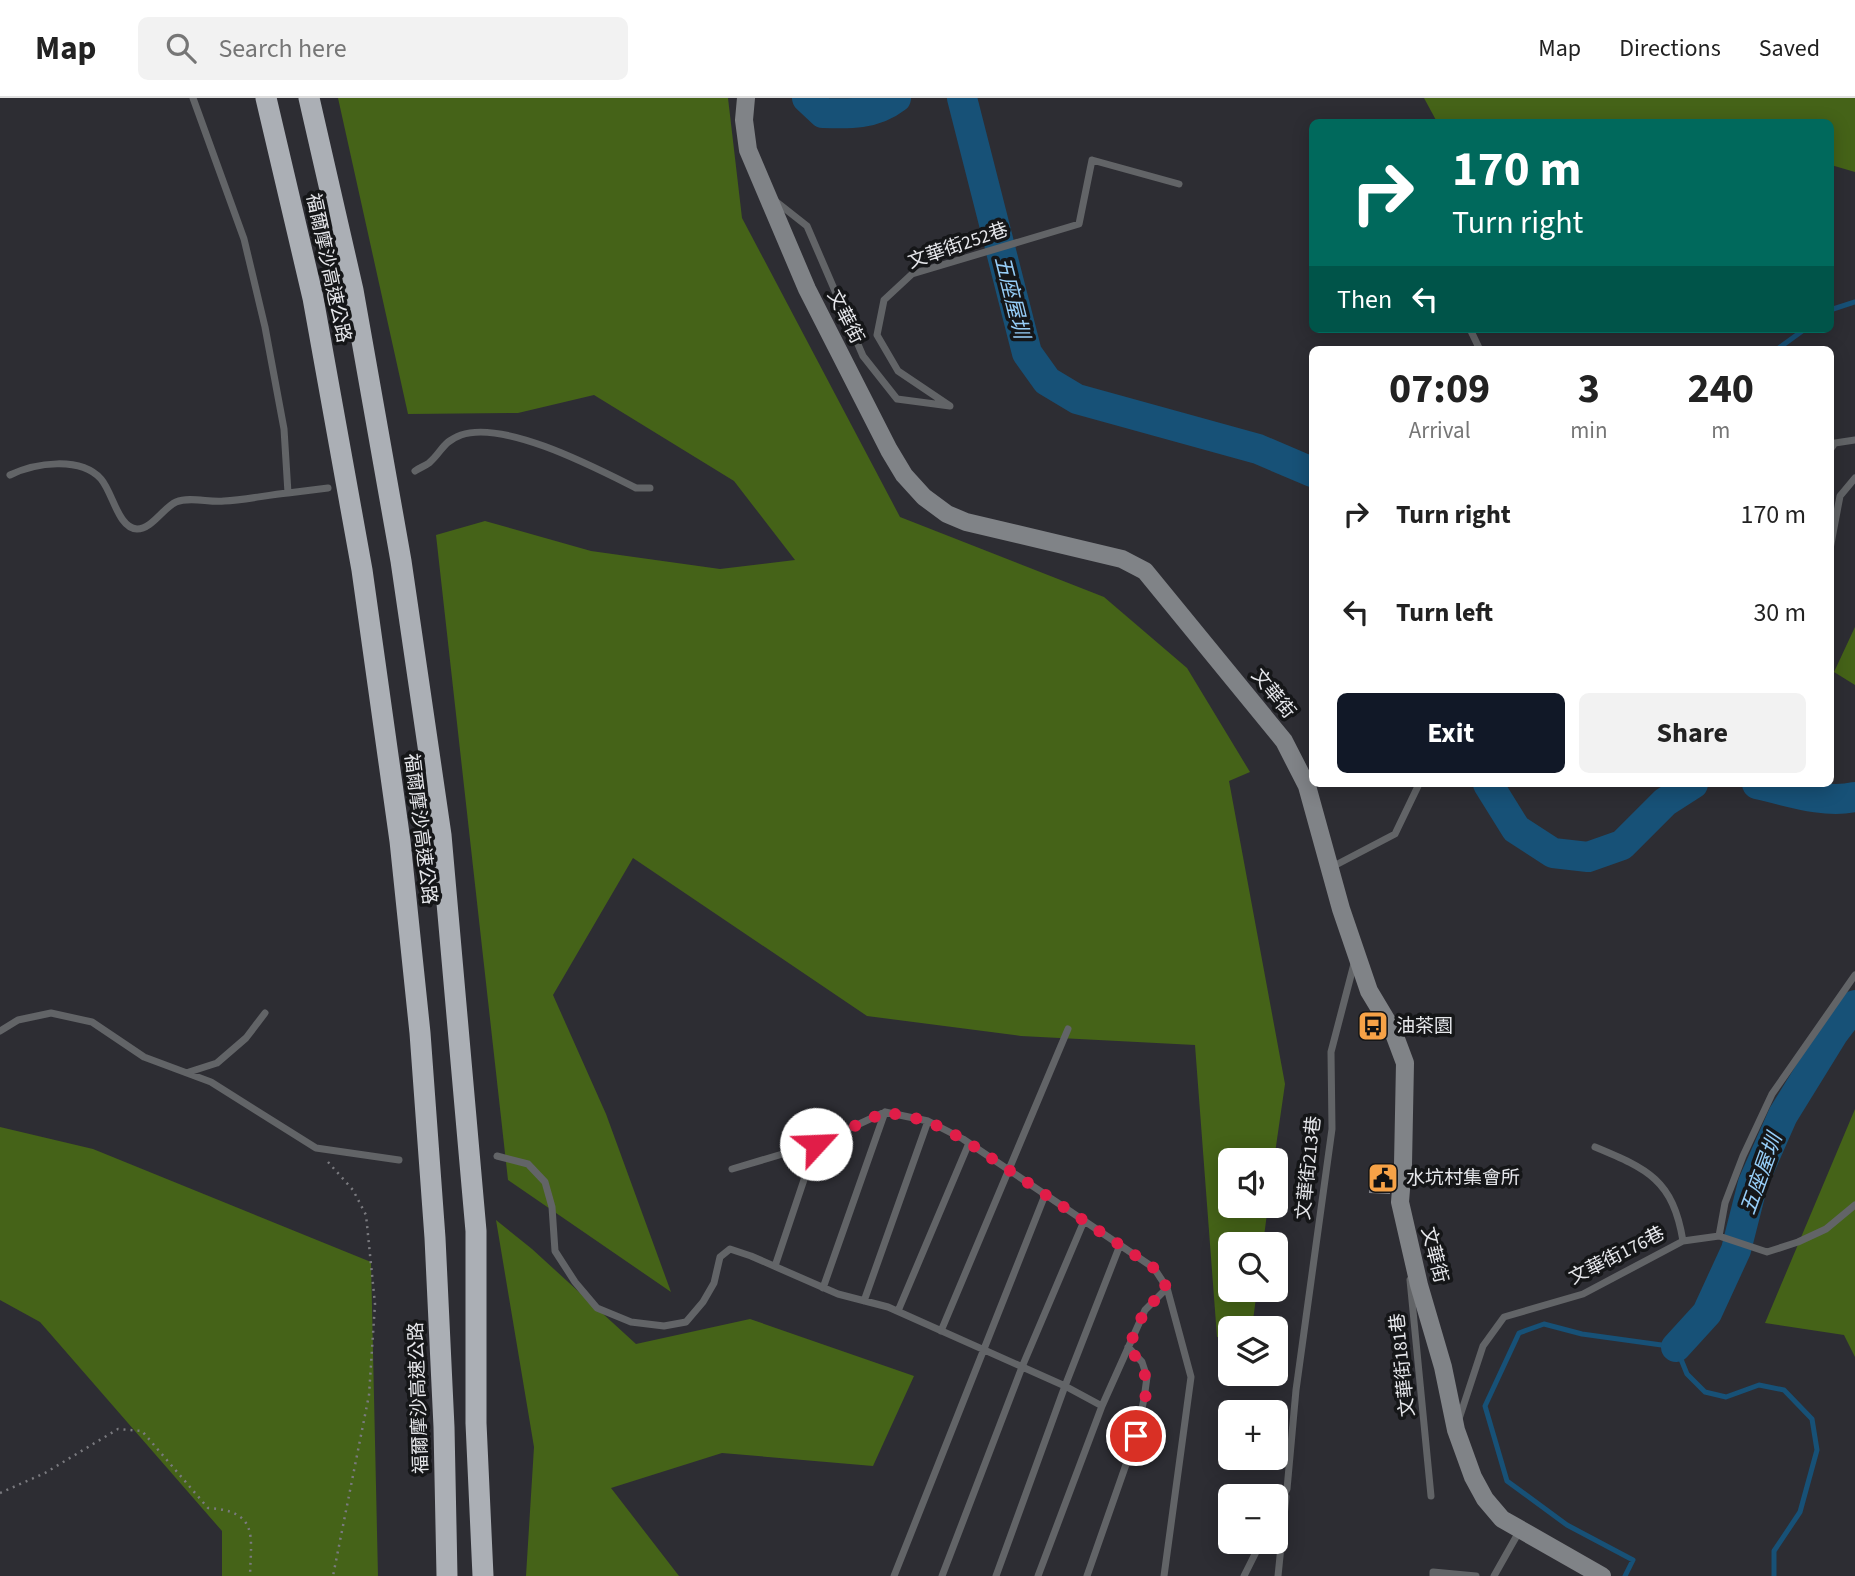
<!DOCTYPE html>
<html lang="en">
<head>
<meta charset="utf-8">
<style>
	:root { --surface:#fff; --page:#f2f2f2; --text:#222; --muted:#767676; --line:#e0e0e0; --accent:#111827 }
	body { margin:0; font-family:"Source Sans 3","Noto Sans TC",sans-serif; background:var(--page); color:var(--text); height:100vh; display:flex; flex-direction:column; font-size:26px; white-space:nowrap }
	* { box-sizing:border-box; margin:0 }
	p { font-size:23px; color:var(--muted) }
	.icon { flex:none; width:38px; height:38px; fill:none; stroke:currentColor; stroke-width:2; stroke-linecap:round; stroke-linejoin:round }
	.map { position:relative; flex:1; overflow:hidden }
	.side { position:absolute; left:1309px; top:248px; width:525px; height:441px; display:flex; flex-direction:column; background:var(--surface); border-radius:10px; box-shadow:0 4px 18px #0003 }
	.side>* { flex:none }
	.banner { position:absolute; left:1309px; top:21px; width:525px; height:214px; border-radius:10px; box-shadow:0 4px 18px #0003; background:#00695c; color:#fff; overflow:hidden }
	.fabs { position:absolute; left:1218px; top:1050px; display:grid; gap:14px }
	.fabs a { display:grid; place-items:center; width:70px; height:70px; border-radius:10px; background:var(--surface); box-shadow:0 4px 18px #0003; font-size:35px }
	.pin { position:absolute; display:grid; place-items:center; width:60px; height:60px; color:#fff; margin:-30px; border:4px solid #fff; border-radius:50%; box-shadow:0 2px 7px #0007 }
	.me { position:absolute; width:77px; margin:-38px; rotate:65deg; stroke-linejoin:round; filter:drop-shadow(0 0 5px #0008) }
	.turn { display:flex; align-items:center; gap:24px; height:147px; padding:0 28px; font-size:32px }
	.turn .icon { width:91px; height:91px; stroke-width:2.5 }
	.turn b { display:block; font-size:49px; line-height:60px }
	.then { display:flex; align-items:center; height:66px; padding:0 28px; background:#0003; gap:14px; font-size:26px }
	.eta { display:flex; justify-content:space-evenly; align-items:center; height:119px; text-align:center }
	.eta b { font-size:42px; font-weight:700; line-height:49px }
	.button { display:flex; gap:14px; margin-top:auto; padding:14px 28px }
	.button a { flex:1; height:80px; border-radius:10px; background:var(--accent); color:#fff; font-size:28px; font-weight:700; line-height:80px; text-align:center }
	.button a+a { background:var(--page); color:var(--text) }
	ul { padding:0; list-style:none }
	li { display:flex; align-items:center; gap:21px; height:98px; padding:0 28px }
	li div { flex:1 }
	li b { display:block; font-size:26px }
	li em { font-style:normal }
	header { display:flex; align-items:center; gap:42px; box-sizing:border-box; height:98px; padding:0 35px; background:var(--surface); border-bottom:2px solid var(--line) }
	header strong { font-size:33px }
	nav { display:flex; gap:38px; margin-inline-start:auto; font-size:24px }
	.search { width:490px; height:63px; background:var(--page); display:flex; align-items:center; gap:18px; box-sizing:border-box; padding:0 24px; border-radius:10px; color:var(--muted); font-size:26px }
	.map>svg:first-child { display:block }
	.forest { fill:#456318 }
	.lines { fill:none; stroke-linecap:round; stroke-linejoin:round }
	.stream { stroke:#175177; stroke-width:5 }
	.river { stroke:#175177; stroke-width:30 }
	.building { fill:#484687; stroke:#818289; stroke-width:2 }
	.path { stroke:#7a7a7f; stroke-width:2.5; stroke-dasharray:2 5; stroke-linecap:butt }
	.lane { stroke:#626467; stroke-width:7 }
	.secondary { stroke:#808387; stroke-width:18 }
	.highway { stroke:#abafb5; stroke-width:21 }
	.route { stroke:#e11d48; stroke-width:12; stroke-dasharray:0 21.6 }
	.labels { text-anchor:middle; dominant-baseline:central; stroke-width:7; stroke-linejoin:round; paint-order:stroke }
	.street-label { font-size:19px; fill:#e6e7eb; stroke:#151618 }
	.poi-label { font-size:19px; fill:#e6e7eb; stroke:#151618; text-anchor:start }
	.water-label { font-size:21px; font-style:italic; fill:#96cdf7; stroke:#151618 }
</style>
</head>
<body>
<header>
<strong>Map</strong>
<div class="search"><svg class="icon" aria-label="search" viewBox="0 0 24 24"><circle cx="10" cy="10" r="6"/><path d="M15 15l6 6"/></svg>Search here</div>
<nav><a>Map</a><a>Directions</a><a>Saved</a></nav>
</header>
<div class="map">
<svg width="1855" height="1478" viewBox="0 0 1855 1478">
	<rect width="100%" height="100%" fill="#2d2d33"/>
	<!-- forest -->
	<path class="forest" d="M338 0H728L742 120 900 419 1104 499 1187 570 1250 674 1229 683 1285 986 1274 1062H1230V1108H1268L1263 1146H1230V1192H1257L1252 1230H1230V1238L1217 1239 1195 947 1021 938 867 918 633 760 553 897 606 1016 671 1194 508 1082 436 437 485 423 591 453 720 471 795 462 734 383 594 297 518 315 408 316Z
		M1424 0H1855V74L1831 67 1830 24H1437Z
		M1855 529V587L1834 574Z
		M1855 1011V1259L1844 1237 1765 1225Z
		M0 1029 93 1051 371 1164 378 1478H222V1433L40 1224 0 1202Z
		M496 1122 532 1151 636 1246 750 1221 914 1278 873 1368 722 1355 611 1390 679 1478H526L534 1349Z"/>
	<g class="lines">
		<!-- stream -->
		<path class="stream" d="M1830 212 1855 204
			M1776 252 1805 231
			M1625 1478 1633 1462 1567 1427 1507 1383 1485 1308 1519 1235 1544 1226 1582 1236 1676 1249 1687 1276 1705 1294 1726 1299 1759 1287 1784 1292 1812 1321 1817 1352 1800 1414 1774 1453V1478"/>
		<!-- river -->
		<path class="river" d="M807 0 823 15C849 16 874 17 896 0
			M962 0 1027 255 1047 283 1077 301 1258 351 1312 374
			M1488 686 1516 731 1553 755 1588 759 1622 747 1665 704 1693 686
			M1757 686C1788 693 1824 706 1855 699
			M1676 1249 1707 1215 1736 1152 1753 1085 1783 1017 1833 936 1855 907"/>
	</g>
	<!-- building -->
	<path class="building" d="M1371 1074 1391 1075 1389 1095 1370 1094Z"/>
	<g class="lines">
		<!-- path -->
		<path class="path" d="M328 1064 353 1092 366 1117 375 1206 369 1297 333 1478
			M0 1395 45 1375 118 1331 142 1333 208 1410C259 1413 251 1438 250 1478"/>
		<!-- lane -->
		<path class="lane" d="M193 0 244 141 265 229 284 331 288 395 328 390
			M774 102 807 128 863 258 897 301 950 308 898 273 877 237 884 202 912 176 1079 126 1092 62 1179 86
			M1470 231 1480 252
			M1830 352 1835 345 1855 342
			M415 373C419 370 425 368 429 365 442 354 442 344 461 337 505 322 596 370 636 390H650
			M10 377C35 365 80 358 101 381 113 395 118 430 137 431 152 431 163 410 176 404 190 398 210 405 224 403 245 402 267 397 288 395
			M1830 451 1840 398 1855 380
			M1330 770 1395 736 1419 686
			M0 933 18 922 51 915 92 924 144 959 211 984 316 1050 399 1062
			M189 974 217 965 246 940 265 915
			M1595 1049C1648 1071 1673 1082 1683 1143
			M497 1058 528 1066 545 1084 552 1109 555 1153 575 1184 597 1210 631 1224 664 1228 686 1224 703 1204 714 1185 720 1159 730 1151 751 1158 838 1196 888 1209 1065 1288 1102 1308 1145 1212 1167 1190
			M732 1071 816 1046 885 1014 928 1023 963 1041 1154 1170 1167 1190 1191 1279 1164 1478
			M1719 1138 1725 1105 1743 1058 1772 996 1855 877
			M775 1168 816 1046
			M1410 1182 1431 1398
			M823 1190 885 1014
			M864 1203 928 1023
			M898 1213 969 1045
			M941 1233 1068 931
			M1459 1321 1483 1248 1504 1219 1583 1196 1683 1143 1719 1138 1767 1154 1798 1144 1826 1131 1855 1107
			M1276 1413 1287 1391 1296 1292 1332 1031 1331 954 1355 862
			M894 1478 1045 1097
			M942 1478 1022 1269 1084 1123
			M996 1478 1065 1288 1120 1147
			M1038 1478 1102 1308
			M1087 1478 1136 1338 1144 1301 1147 1279 1142 1264 1128 1249
			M1244 1478 1261 1444
			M1278 1478 1286 1399
			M1433 1478V1474L1476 1478
			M1494 1478 1520 1432"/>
		<!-- secondary -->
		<path class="secondary" d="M746 0 744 22 748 52 807 191 889 352 904 377 924 399 947 416 966 424 1122 461 1145 473 1284 643 1307 688 1341 811 1369 893 1393 933 1405 965 1403 1066 1400 1104 1419 1187 1443 1269 1456 1332 1473 1379 1485 1401 1502 1421 1602 1478"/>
		<!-- highway -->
		<path class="highway" d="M266 0 313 200 362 472 400 743 420 935 435 1140 444 1329 447 1478
			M309 0 353 192 401 463 441 737 476 1133V1325L483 1478"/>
	</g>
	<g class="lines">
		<!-- route -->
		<path class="route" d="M816 1046 885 1014 928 1023 963 1041 1154 1170 1167 1190 1145 1212 1128 1250C1158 1281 1144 1300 1136 1338"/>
	</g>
	<!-- icons -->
	<defs>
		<g id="bus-square" transform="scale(1.575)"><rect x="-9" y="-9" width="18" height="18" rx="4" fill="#f6a247" stroke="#151618"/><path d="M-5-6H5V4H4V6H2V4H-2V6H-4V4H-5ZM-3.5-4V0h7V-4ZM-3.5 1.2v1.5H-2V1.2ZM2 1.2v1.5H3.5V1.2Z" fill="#111"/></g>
		<g id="civic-square" transform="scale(1.575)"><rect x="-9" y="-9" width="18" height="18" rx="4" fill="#f6a247" stroke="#151618"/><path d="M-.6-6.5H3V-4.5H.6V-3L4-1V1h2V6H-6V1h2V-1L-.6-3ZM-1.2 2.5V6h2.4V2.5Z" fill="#111"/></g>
	</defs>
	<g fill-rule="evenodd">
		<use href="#bus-square" x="1373" y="928"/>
		<use href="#civic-square" x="1383" y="1080"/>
	</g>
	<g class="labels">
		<!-- street labels -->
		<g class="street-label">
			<text transform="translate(958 148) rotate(-19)">文華街252巷</text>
			<text transform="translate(328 170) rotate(78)">福爾摩沙高速公路</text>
			<text transform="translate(845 219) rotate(63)">文華街</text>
			<text transform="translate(1273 596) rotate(51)">文華街</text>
			<text transform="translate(420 731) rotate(83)">福爾摩沙高速公路</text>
			<text transform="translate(1309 1070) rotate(-84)">文華街213巷</text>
			<text transform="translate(1434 1157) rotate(76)">文華街</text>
			<text transform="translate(1617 1158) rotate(-27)">文華街176巷</text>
			<text transform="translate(1403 1267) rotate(-96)">文華街181巷</text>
			<text transform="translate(419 1300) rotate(-92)">福爾摩沙高速公路</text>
		</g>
		<!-- poi labels -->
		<g class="poi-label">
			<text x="1396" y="928">油茶園</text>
			<text x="1406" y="1080">水坑村集會所</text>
		</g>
		<!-- water labels -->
		<g class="water-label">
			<text transform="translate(1012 199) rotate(76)">五座屋圳</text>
			<text transform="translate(1761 1076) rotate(-70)">五座屋圳</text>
		</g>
	</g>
</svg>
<div class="fabs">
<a><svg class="icon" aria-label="sound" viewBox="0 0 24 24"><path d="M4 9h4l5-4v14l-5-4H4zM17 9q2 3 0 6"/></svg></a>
<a><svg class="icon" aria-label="search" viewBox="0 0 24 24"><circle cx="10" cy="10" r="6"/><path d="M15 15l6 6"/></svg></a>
<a><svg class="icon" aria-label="layers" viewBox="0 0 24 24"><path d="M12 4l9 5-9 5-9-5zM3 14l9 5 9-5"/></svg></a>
<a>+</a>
<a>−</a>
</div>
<div class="pin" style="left:1136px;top:1338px;background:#d93025"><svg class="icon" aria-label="arrive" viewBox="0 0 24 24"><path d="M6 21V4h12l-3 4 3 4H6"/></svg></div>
<svg class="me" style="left:816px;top:1046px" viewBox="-20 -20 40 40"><circle r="19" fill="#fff"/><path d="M0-13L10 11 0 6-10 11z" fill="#e11d48"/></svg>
<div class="banner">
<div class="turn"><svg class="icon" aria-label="right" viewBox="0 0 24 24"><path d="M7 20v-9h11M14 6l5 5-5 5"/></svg><div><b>170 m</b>Turn right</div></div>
<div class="then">Then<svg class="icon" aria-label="left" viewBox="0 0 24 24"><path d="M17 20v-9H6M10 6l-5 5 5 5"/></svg></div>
</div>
<section class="side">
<div class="eta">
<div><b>07:09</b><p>Arrival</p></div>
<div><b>3</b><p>min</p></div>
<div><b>240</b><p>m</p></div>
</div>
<ul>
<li><svg class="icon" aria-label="right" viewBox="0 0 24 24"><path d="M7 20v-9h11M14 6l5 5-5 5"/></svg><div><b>Turn right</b></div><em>170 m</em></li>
<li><svg class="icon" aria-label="left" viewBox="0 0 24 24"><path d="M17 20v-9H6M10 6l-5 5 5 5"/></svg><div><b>Turn left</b></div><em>30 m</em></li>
</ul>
<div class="button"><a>Exit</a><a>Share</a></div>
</section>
</div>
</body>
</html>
